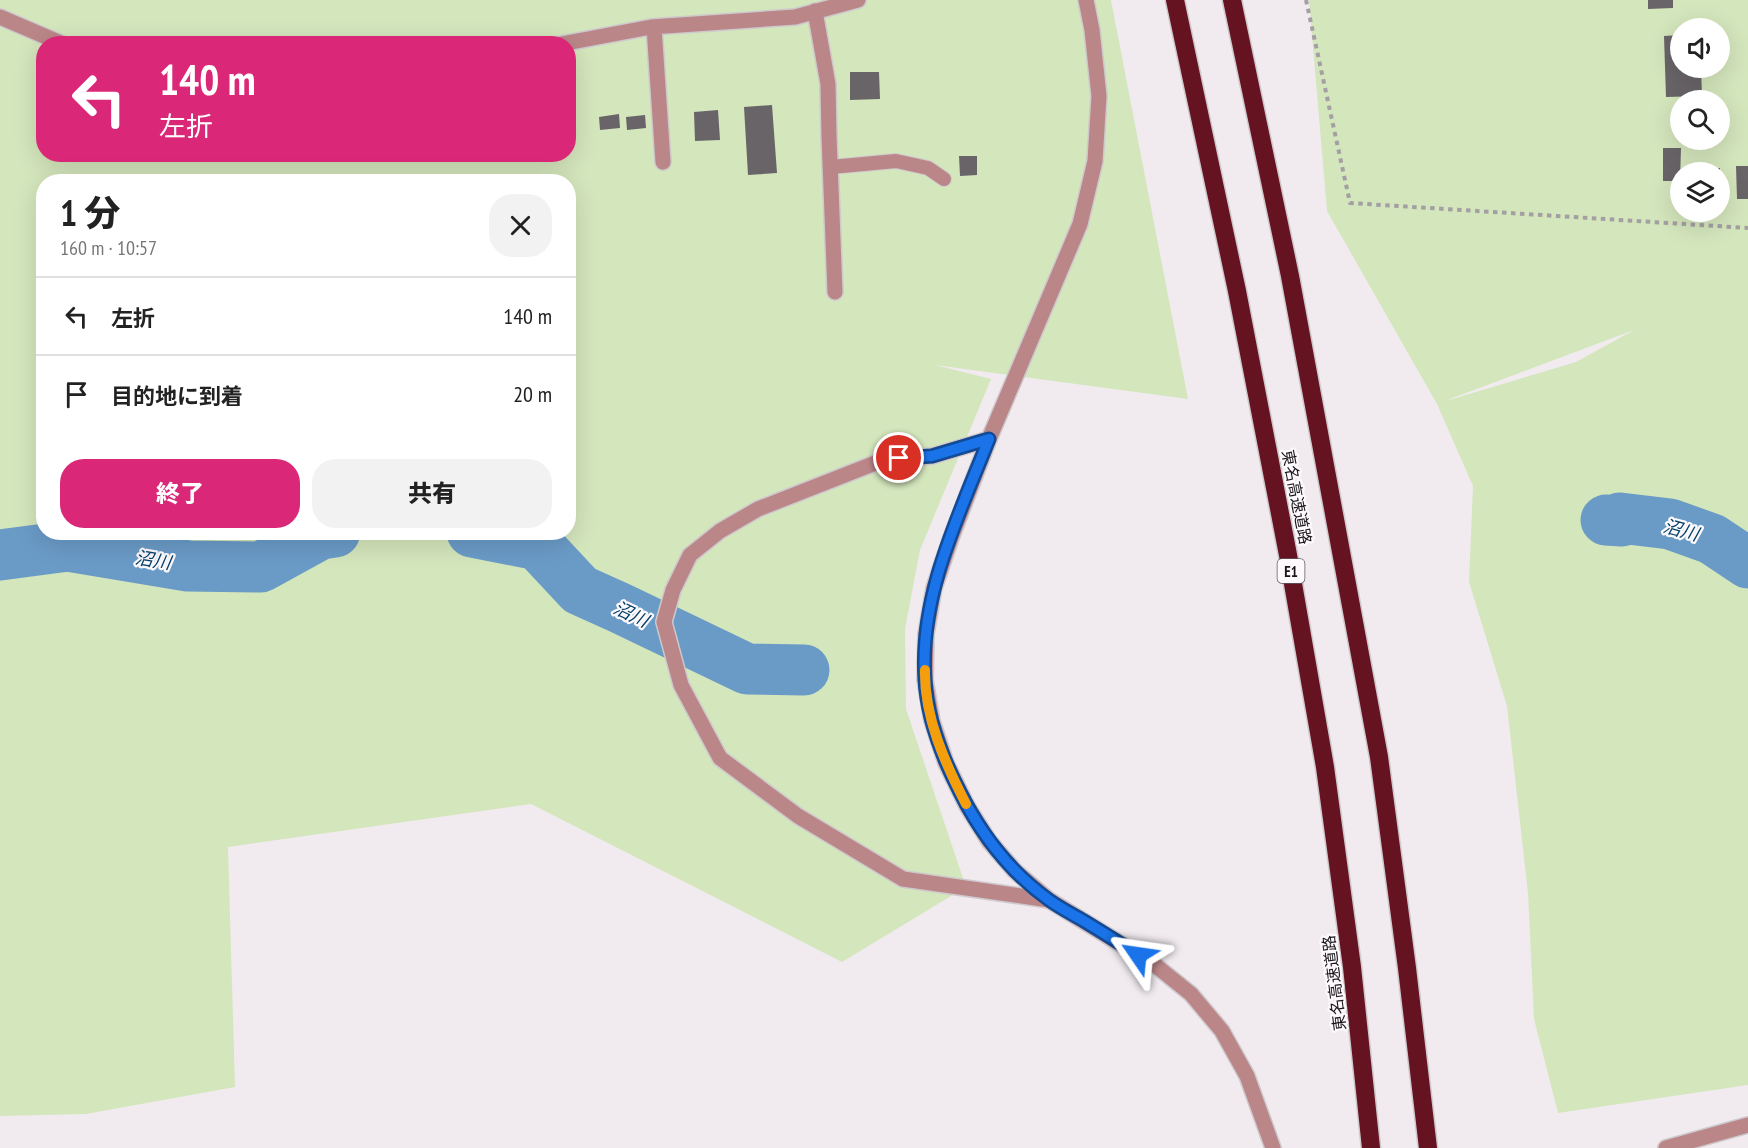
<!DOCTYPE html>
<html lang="ja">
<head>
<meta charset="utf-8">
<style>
	:root { --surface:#fff; --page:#f2f2f2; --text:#222; --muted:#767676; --line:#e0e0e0; --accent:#db2777 }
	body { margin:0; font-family:"PT Sans Narrow","Noto Sans JP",sans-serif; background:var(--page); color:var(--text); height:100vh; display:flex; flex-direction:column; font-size:22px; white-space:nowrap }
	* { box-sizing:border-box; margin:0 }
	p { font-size:20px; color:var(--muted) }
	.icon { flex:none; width:33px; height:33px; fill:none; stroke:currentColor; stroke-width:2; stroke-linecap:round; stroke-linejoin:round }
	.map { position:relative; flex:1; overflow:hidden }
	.details { position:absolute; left:36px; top:174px; width:540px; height:366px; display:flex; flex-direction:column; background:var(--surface); border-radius:24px; box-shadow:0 6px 24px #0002 }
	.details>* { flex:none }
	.top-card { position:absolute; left:36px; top:36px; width:540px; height:126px; border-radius:24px; box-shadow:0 6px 24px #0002; background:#db2777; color:#fff; overflow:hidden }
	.buttons { position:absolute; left:1670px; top:18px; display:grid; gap:12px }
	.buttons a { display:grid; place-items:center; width:60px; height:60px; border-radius:50%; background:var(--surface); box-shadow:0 6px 24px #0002; font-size:30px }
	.pin { position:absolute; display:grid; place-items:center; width:51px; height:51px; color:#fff; margin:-26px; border:3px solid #fff; border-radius:50%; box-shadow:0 2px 6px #0007 }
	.me { position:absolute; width:66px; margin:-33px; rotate:302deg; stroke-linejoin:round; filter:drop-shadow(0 0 4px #0008) }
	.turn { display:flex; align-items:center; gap:21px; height:126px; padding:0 24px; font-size:27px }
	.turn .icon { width:78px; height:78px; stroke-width:2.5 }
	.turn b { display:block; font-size:42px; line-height:51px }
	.round { display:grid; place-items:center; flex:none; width:63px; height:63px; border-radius:24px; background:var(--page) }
	.overview { display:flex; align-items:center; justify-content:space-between; height:102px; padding:0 24px }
	h1 { font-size:36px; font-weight:800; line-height:45px }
	.primary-button { display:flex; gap:12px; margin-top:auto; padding:12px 24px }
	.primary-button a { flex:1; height:69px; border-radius:24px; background:var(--accent); color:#fff; font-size:24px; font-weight:800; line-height:69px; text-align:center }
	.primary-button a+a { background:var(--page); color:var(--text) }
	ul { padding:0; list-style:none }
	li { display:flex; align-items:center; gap:18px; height:78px; padding:0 24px; border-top:2px solid var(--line) }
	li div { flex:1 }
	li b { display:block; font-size:22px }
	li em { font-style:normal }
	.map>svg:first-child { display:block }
	.green { fill:#d4e6bc; fill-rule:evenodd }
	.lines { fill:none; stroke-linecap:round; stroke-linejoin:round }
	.river { stroke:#6a9bc7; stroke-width:51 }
	.building { fill:#696468 }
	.service-casing { stroke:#cec9cd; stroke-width:16 }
	.minor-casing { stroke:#cec9cd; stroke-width:18 }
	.tertiary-casing { stroke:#cec9cd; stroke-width:18 }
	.motorway-casing { stroke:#cec9cd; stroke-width:21 }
	.path { stroke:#a49fa3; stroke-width:4; stroke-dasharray:4.5 4.5; stroke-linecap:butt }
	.service { stroke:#bb8688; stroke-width:14 }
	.minor { stroke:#bb8688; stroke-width:15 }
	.tertiary { stroke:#bb8688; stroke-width:15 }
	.motorway { stroke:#661321; stroke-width:18 }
	.route-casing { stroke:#114b97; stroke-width:15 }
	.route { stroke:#1a73e8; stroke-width:10 }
	.slow { stroke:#f59e0b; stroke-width:10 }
	.labels { text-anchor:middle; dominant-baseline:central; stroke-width:4.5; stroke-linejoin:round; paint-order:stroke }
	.shield { fill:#fef9fd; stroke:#5d5a5d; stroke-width:1.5 }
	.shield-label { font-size:15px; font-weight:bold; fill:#181618 }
	.street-label { font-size:16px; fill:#181618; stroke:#fef9fd }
	.water-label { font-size:18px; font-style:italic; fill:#02406a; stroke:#fef9fd }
</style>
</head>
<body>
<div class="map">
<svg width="1748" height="1148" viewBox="0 0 1748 1148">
	<rect width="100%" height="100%" fill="#f1ebf0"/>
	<!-- green -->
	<path class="green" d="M0 0H1111L1188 399 935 365 991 379 920 550 905 629 906 709 966 887 842 962 531 804 228 847 235 1087 86 1114 0 1116ZM44 44H568V154H44ZM44 182H568V532H44Z
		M1309 0H1748V1085L1558 1113 1534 1019 1528 893 1507 706 1469 582 1473 486 1437 404 1327 211ZM1680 28H1719V68H1680ZM1680 100H1719V140H1680ZM1680 172H1719V212H1680ZM1634 330 1576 362 1449 400 1450 399Z"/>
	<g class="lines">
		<!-- river -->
		<path class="river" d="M1606 520 1622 521 1620 518 1670 524 1712 539 1748 563
			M472 532 538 545 580 590 620 608 747 669 804 670
			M0 555 68 546 188 566 261 567 321 534 335 532"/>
	</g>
	<!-- building -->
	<path class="building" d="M1648 0H1673V8L1648 9Z
		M1680 35V68H1701L1702 96 1666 97 1664 36Z
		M850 72H879L880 99 850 100Z
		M772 105 777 173 748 175 744 107Z
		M718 110 720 140 695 141 694 112Z
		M619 114 620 128 600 130 599 117Z
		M645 115 646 128 627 130 626 117Z
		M1663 148H1681L1680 181H1663Z
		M959 156H977V175L960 176Z
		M1736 166H1748V199H1737Z
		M1720 168V172H1702V169Z"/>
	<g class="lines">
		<!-- service casing -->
		<g class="service-casing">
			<path id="service" d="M831 167 896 161 928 168 944 179"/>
		</g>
		<!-- minor casing -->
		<g class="minor-casing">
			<path id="minor" d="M815 11 828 84 829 136 835 292
				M0 17 63 44
				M654 27 663 162
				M561 44 651 27 795 17 858 0
				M989 439 932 456 883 460 758 509 720 531 690 555 673 590 664 622 681 685 720 758 798 816 903 879 1049 900
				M1666 1148 1748 1125"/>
		</g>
		<!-- tertiary casing -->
		<g class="tertiary-casing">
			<path id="tertiary" d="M1086 0 1092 30 1099 96 1095 161 1080 224 989 439 951 538 934 588 926 634 925 680 932 721 946 763 967 806 989 841 1015 871 1049 900 1155 965 1191 994 1222 1031 1247 1076 1273 1148"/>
		</g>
		<!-- motorway casing -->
		<g class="motorway-casing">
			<path id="motorway" d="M1175 0 1237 291 1288 555 1325 767 1352 967 1371 1148
				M1232 0 1290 276 1379 757 1407 968 1428 1148"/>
		</g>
		<!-- path -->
		<path class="path" d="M1306 0 1350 203 1748 228"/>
		<!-- service -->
		<use href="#service" class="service"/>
		<!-- minor -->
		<use href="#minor" class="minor"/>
		<!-- tertiary -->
		<use href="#tertiary" class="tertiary"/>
		<!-- motorway -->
		<use href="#motorway" class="motorway"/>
	</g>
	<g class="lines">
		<!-- route casing -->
		<g class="route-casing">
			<path id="route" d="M899 458 932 456 989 439C959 515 919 596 925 679 927 719 942 757 960 792 981 834 1010 872 1049 900 1060 908 1072 914 1084 921 1102 932 1120 943 1138 955"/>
		</g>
		<!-- route -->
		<use href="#route" class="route"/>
		<!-- slow -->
		<path class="slow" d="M925 670C924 717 945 763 966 804"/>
	</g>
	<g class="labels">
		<!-- shield labels -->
		<rect class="shield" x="1277.5" y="559" width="27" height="24" rx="4.5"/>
		<g class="shield-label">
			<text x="1291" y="571">E1</text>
		</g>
		<!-- street labels -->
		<g class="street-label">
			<text transform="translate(1297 497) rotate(79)">東名高速道路</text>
			<text transform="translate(1334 983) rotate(-97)">東名高速道路</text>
		</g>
		<!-- water labels -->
		<g class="water-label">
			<text transform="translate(1681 530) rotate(15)">沼川</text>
			<text transform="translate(153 560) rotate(9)">沼川</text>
			<text transform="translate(631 614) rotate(25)">沼川</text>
		</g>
	</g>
</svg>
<div class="buttons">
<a><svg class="icon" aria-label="sound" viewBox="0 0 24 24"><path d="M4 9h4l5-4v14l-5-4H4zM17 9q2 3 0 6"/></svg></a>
<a><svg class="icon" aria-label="search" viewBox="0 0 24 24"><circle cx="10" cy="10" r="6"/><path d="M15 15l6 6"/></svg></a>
<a><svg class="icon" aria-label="layers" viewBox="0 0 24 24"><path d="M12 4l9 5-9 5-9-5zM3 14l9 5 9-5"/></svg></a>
</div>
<div class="pin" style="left:899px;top:458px;background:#d93025"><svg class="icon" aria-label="arrive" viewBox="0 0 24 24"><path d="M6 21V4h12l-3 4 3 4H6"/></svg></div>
<svg class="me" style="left:1138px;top:955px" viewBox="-20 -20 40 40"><path d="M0-17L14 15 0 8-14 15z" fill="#1a73e8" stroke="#fff" stroke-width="4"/></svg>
<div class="top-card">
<div class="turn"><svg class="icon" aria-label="left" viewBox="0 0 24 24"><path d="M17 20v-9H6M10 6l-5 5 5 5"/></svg><div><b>140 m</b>左折</div></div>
</div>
<section class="details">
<div class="overview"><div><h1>1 分</h1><p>160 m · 10:57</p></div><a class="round"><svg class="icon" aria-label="close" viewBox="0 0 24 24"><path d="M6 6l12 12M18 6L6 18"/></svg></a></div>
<ul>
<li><svg class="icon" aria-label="left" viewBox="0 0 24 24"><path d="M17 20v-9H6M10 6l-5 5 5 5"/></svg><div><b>左折</b></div><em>140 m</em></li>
<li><svg class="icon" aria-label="arrive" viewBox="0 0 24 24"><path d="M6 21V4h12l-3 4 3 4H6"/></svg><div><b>目的地に到着</b></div><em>20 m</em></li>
</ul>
<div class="primary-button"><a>終了</a><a>共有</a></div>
</section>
</div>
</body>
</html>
